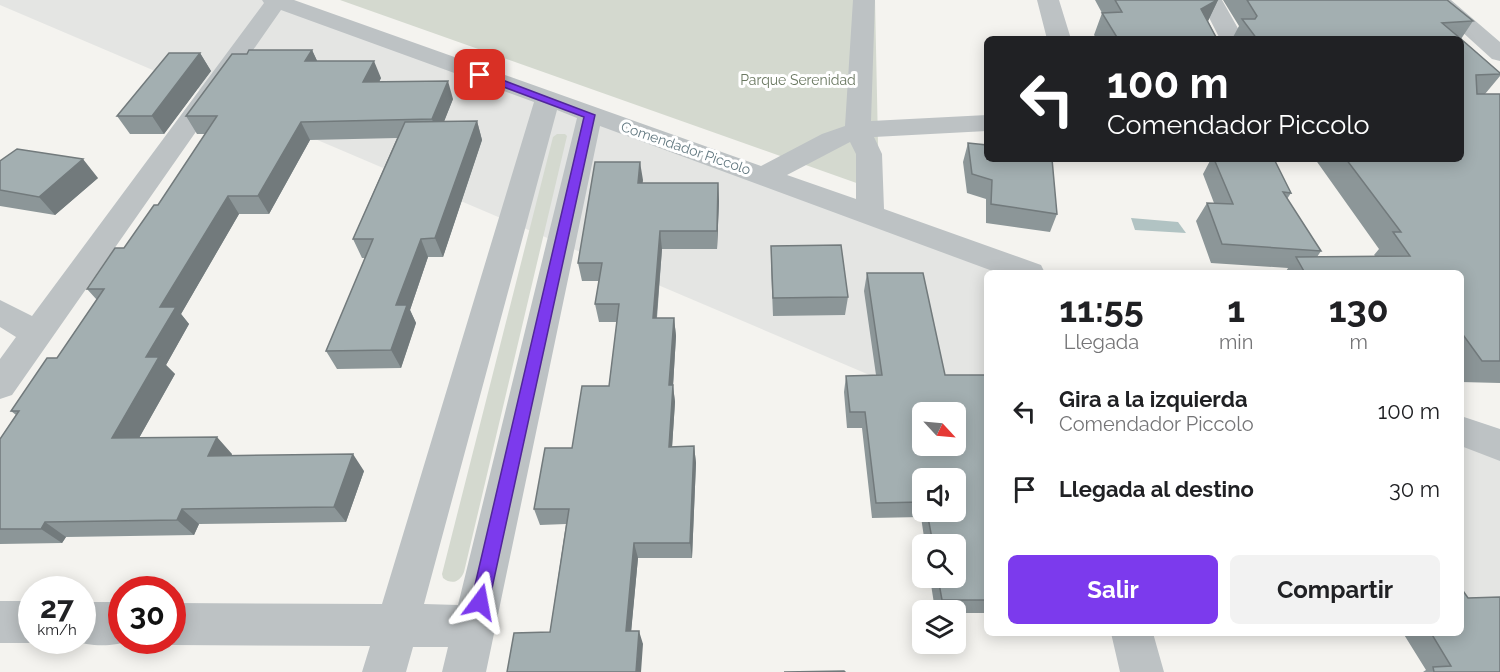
<!DOCTYPE html>
<html lang="es">
<head>
<meta charset="utf-8">
<style>
	:root { --surface:#fff; --page:#f2f2f2; --text:#202124; --muted:#757577; --accent:#7c3aed }
	body { margin:0; font-family:Raleway,sans-serif; background:var(--page); color:var(--text); height:100vh; display:flex; flex-direction:column; font-size:22px; white-space:nowrap }
	* { box-sizing:border-box; margin:0 }
	p { font-size:20px; color:var(--muted) }
	.icon { flex:none; width:33px; height:33px; fill:none; stroke:currentColor; stroke-width:2; stroke-linecap:round; stroke-linejoin:round }
	.map { position:relative; flex:1; overflow:hidden }
	.drawer { position:absolute; left:984px; top:270px; width:480px; height:366px; display:flex; flex-direction:column; background:var(--surface); border-radius:9px; box-shadow:0 3px 15px #0003 }
	.drawer>* { flex:none }
	.guide { position:absolute; left:984px; top:36px; width:480px; height:126px; border-radius:9px; box-shadow:0 3px 15px #0003; background:#202124; color:#fff; overflow:hidden }
	.needle { width:39px; rotate:116deg }
	.fabs { position:absolute; left:912px; top:402px; display:grid; gap:12px }
	.fabs a { display:grid; place-items:center; width:54px; height:54px; border-radius:9px; background:var(--surface); box-shadow:0 3px 15px #0003; font-size:30px }
	.speed { position:absolute; left:18px; top:576px; display:flex; gap:12px; font-size:30px; font-weight:700; text-align:center }
	.speed>* { display:grid; place-content:center; width:78px; height:78px; border-radius:50%; background:var(--surface); box-shadow:0 3px 15px #0003; line-height:1 }
	.speed small { font-size:15px; font-weight:400 }
	.speed .limit { border:9px solid #d22; background:#fff; color:#111 }
	.pin { position:absolute; display:grid; place-items:center; width:51px; height:51px; color:#fff; margin:-26px; border-radius:12px; box-shadow:0 3px 9px #0006 }
	.me { position:absolute; width:66px; margin:-33px; rotate:13deg; stroke-linejoin:round; filter:drop-shadow(0 0 4px #0008) }
	.turn { display:flex; align-items:center; gap:21px; height:126px; padding:0 24px; font-size:27px }
	.turn .icon { width:78px; height:78px; stroke-width:2.5 }
	.turn b { display:block; font-size:42px; line-height:51px }
	.eta { display:flex; justify-content:space-evenly; align-items:center; height:102px; text-align:center }
	.eta b { font-size:36px; font-weight:700; line-height:42px }
	.primary-button { display:flex; gap:12px; margin-top:auto; padding:12px 24px }
	.primary-button a { flex:1; height:69px; border-radius:9px; background:var(--accent); color:#fff; font-size:24px; font-weight:700; line-height:69px; text-align:center }
	.primary-button a+a { background:var(--page); color:var(--text) }
	ul { padding:0; list-style:none }
	li { display:flex; align-items:center; gap:18px; height:78px; padding:0 24px }
	li div { flex:1 }
	li b { display:block; font-size:22px }
	li em { font-style:normal }
	.map>svg:first-child { display:block }
	.built { fill:#e4e5e3 }
	.green { fill:#d4d9cf }
	.water { fill:#b1c3c3 }
	.lines { fill:none; stroke-linecap:round; stroke-linejoin:round }
	.minor { fill:#bdc2c4; fill-rule:evenodd }
	.wall { fill:#8c9698; fill-rule:evenodd }
	.shaded-wall { fill:#727a7c }
	.building { fill:#a3afb1; stroke:#727a7c; stroke-width:1.5; fill-rule:evenodd }
	.route { fill:#7c3aed; stroke:#51269a; stroke-width:1.5 }
	.labels { text-anchor:middle; dominant-baseline:central; stroke-width:6; stroke-linejoin:round; paint-order:stroke }
	.far-park-label { font-size:14px; fill:#6a7861; stroke:#fff }
	.far-street-label { font-size:14px; fill:#637981; stroke:#fff }
</style>
</head>
<body>
<div class="map">
<svg width="1500" height="672" viewBox="0 0 1500 672">
	<rect width="100%" height="100%" fill="#f4f3ef"/>
	<!-- built -->
	<path class="built" d="M0 0H267L1014 273H987V425L0 5Z
		M1461 436 1500 450V643L1461 627Z"/>
	<!-- green -->
	<path class="green" d="M340 0H875L879 191Z
		M557 134H565L567 136 464 572C460 582 452 585 443 578L442 574 553 137Z"/>
	<!-- water -->
	<path class="water" d="M1131 218 1178 222 1186 233 1135 230Z"/>
	<g class="lines">
		<!-- minor -->
		<path class="minor" d="M262 0H294L761 166 822 134 845 126 853 0H875L871 121 987 115V131L874 137 882 154 884 209 1041 265 1045 273H998L600 126 486 672H442L448 647H413L406 672H362L370 646 172 645 161 640H172V603L382 604 534 102 281 10 12 395 0 399V359L16 337 0 327V300L32 316 264 3ZM557 110 577 118 458 605 424 604ZM850 142 856 154V199L787 175Z
			M1037 0H1059L1071 39H1047Z
			M1200 0H1222L1244 39H1220Z
			M1427 0H1451L1500 42V61L1492 59Z
			M1461 416 1500 429V461L1461 446Z
			M0 601H32V640H38L32 643H0Z
			M82 602H122V640H131C115 647 89 647 73 640H82Z
			M1111 633H1153L1164 672H1120Z"/>
	</g>
	<!-- wall -->
	<path class="wall" d="M1095 0H1218L1208 21 1217 39H1097L1094 35 1102 13Z
		M1223 0H1447L1473 21 1461 39H1232L1239 26Z
		M1461 39 1500 73V76L1485 94H1500V383L1461 382V273H1285L1288 268 1211 263 1196 221 1207 203H1214L1203 174 1211 159H1274L1291 193 1287 199 1321 251 1317 257 1375 256 1374 255 1379 249 1315 159H1461Z
		M312 50 317 61 381 78 379 82 453 99 444 121H477L482 140 443 257H428L410 310 416 323 401 368 337 369 326 351 366 258H362L353 239 397 138 310 140 269 214H239L181 314 189 324 166 365 175 374 139 438 232 454 231 456 364 471 346 522 199 524 194 535 66 537 62 543 0 544V439L16 415 11 411 57 358 97 300 87 289 124 248 158 205 205 134H197L186 116Z
		M200 53 211 71 164 134H130L117 116Z
		M968 143 1057 214 1050 232 986 223V199L967 193 963 162Z
		M0 161 98 178 55 215 0 206Z
		M643 180 642 183H718L719 201 717 249H662L657 318H674L676 336 673 386 675 402 672 447 694 446 696 463 692 558H638L631 631 643 644 550 632 566 524 540 525 534 509 572 448 609 386 617 322H599L595 304 599 281H582L578 263Z
		M771 246 848 297 845 315 773 316 771 265Z
		M867 273 945 375H987V613H956V610H935L930 578H956V544H925L921 517 872 518 862 428H847L844 392 846 376 876 375 864 291ZM922 478 956 512H922Z
		M1468 598 1500 672H1423L1426 670 1403 633H1461Z"/>
	<!-- shaded-wall -->
	<path class="shaded-wall" d="M1217 0H1218L1208 21 1192 31 1201 9Z
		M312 50 320 67 305 61Z
		M200 53 211 71 164 134 152 116Z
		M374 61 381 78 370 100 363 82Z
		M448 81 453 99 438 137 432 119Z
		M477 121 482 140 443 257 435 238Z
		M301 122 310 140 269 214 258 196Z
		M83 159 98 178 55 215 39 197Z
		M640 162 643 180 640 202 638 183Z
		M718 183 719 201 717 249V231Z
		M228 196 239 214 181 314 189 324 166 365 175 374 130 454 112 438 146 357 160 307Z
		M660 231 662 249 655 336 653 318Z
		M421 239 428 257 410 310 416 323 401 368 391 350 396 305Z
		M674 318 676 336 673 386 675 402 671 463 669 447V385Z
		M217 437 232 454 223 472 208 456Z
		M694 446 696 463 692 558 690 543Z
		M353 454 364 471 346 522 334 507Z
		M182 509 199 524 194 535 177 520Z
		M45 522 66 537 62 543 41 529Z
		M634 543 638 558 630 644 626 631Z
		M639 631 643 644 641 672H636Z"/>
	<!-- building -->
	<path class="building" d="M1115 0H1217L1201 9 1217 39H1118L1102 13 1122 12Z
		M1247 0H1447L1473 21 1442 23 1461 39H1257L1242 19H1255L1257 16Z
		M1461 39 1500 73V74L1476 75 1477 94H1500V361H1482L1461 332V273H1305L1296 257 1410 256 1393 232H1401L1346 159H1461Z
		M249 50H312L305 61H374L363 82 448 81 432 119 301 122 258 196H228L160 307H176L146 357H159L112 438 217 437 208 456 353 454 334 507 182 509 177 520 45 522 41 529H0V439L19 411H11L47 358H57L104 289H87L115 248H124L154 205H158L217 116H186L232 54H247Z
		M169 53H200L152 116H117Z
		M477 121 435 238 421 239 396 305H407L391 350 326 351 373 239H353L405 122Z
		M968 143 987 145V159H1052L1057 214 991 204 992 180 972 174Z
		M17 149 83 159 39 197 0 190V161Z
		M1214 159H1274L1291 193 1283 192 1321 251 1222 244 1207 203 1233 204Z
		M595 162H640L638 183H718L717 231H660L653 318H674L669 385H673L669 447 694 446 690 543H634L626 631H639L636 672H507L514 633 550 632 569 509H534L545 448H572L582 386H609L619 304H595L602 263H578Z
		M841 245 848 297 773 298 771 246Z
		M867 273H923L945 375H987V600H942L938 578H956V544H933L927 512H956V478H922V502L876 503 865 412H850L846 376 882 375ZM922 412H956V446H922Z
		M1461 588 1468 598 1500 597V672H1434L1433 667 1451 666 1431 633H1461Z
		M844 671 845 672H784Z"/>
	<!-- route -->
	<path class="route" d="M477 73H484L595 115 489 602 486 608 480 611 474 608 471 602 584 117 477 77Z"/>
	<g class="labels">
		<!-- far-park labels -->
		<g class="far-park-label">
			<text x="798" y="80">Parque Serenidad</text>
		</g>
		<!-- far-street labels -->
		<g class="far-street-label">
			<text transform="translate(686 148) rotate(19)">Comendador Piccolo</text>
		</g>
	</g>
</svg>
<div class="fabs">
<a><svg class="needle" viewBox="-14 -14 28 28"><path d="M0-13l5 13h-10z" fill="#e53935"/><path d="M0 13l5-13h-10z" fill="#757577"/></svg></a>
<a><svg class="icon" aria-label="sound" viewBox="0 0 24 24"><path d="M4 9h4l5-4v14l-5-4H4zM17 9q2 3 0 6"/></svg></a>
<a><svg class="icon" aria-label="search" viewBox="0 0 24 24"><circle cx="10" cy="10" r="6"/><path d="M15 15l6 6"/></svg></a>
<a><svg class="icon" aria-label="layers" viewBox="0 0 24 24"><path d="M12 4l9 5-9 5-9-5zM3 14l9 5 9-5"/></svg></a>
</div>
<div class="speed"><div>27<small>km/h</small></div><div class="limit">30</div></div>
<div class="pin" style="left:480px;top:75px;background:#d93025"><svg class="icon" aria-label="arrive" viewBox="0 0 24 24"><path d="M6 21V4h12l-3 4 3 4H6"/></svg></div>
<svg class="me" style="left:480px;top:602px" viewBox="-20 -20 40 40"><path d="M0-17L14 15 0 8-14 15z" fill="#7c3aed" stroke="#fff" stroke-width="4"/></svg>
<div class="guide">
<div class="turn"><svg class="icon" aria-label="left" viewBox="0 0 24 24"><path d="M17 20v-9H6M10 6l-5 5 5 5"/></svg><div><b>100 m</b>Comendador Piccolo</div></div>
</div>
<section class="drawer">
<div class="eta">
<div><b>11:55</b><p>Llegada</p></div>
<div><b>1</b><p>min</p></div>
<div><b>130</b><p>m</p></div>
</div>
<ul>
<li><svg class="icon" aria-label="left" viewBox="0 0 24 24"><path d="M17 20v-9H6M10 6l-5 5 5 5"/></svg><div><b>Gira a la izquierda</b><p>Comendador Piccolo</p></div><em>100 m</em></li>
<li><svg class="icon" aria-label="arrive" viewBox="0 0 24 24"><path d="M6 21V4h12l-3 4 3 4H6"/></svg><div><b>Llegada al destino</b></div><em>30 m</em></li>
</ul>
<div class="primary-button"><a>Salir</a><a>Compartir</a></div>
</section>
</div>
</body>
</html>
